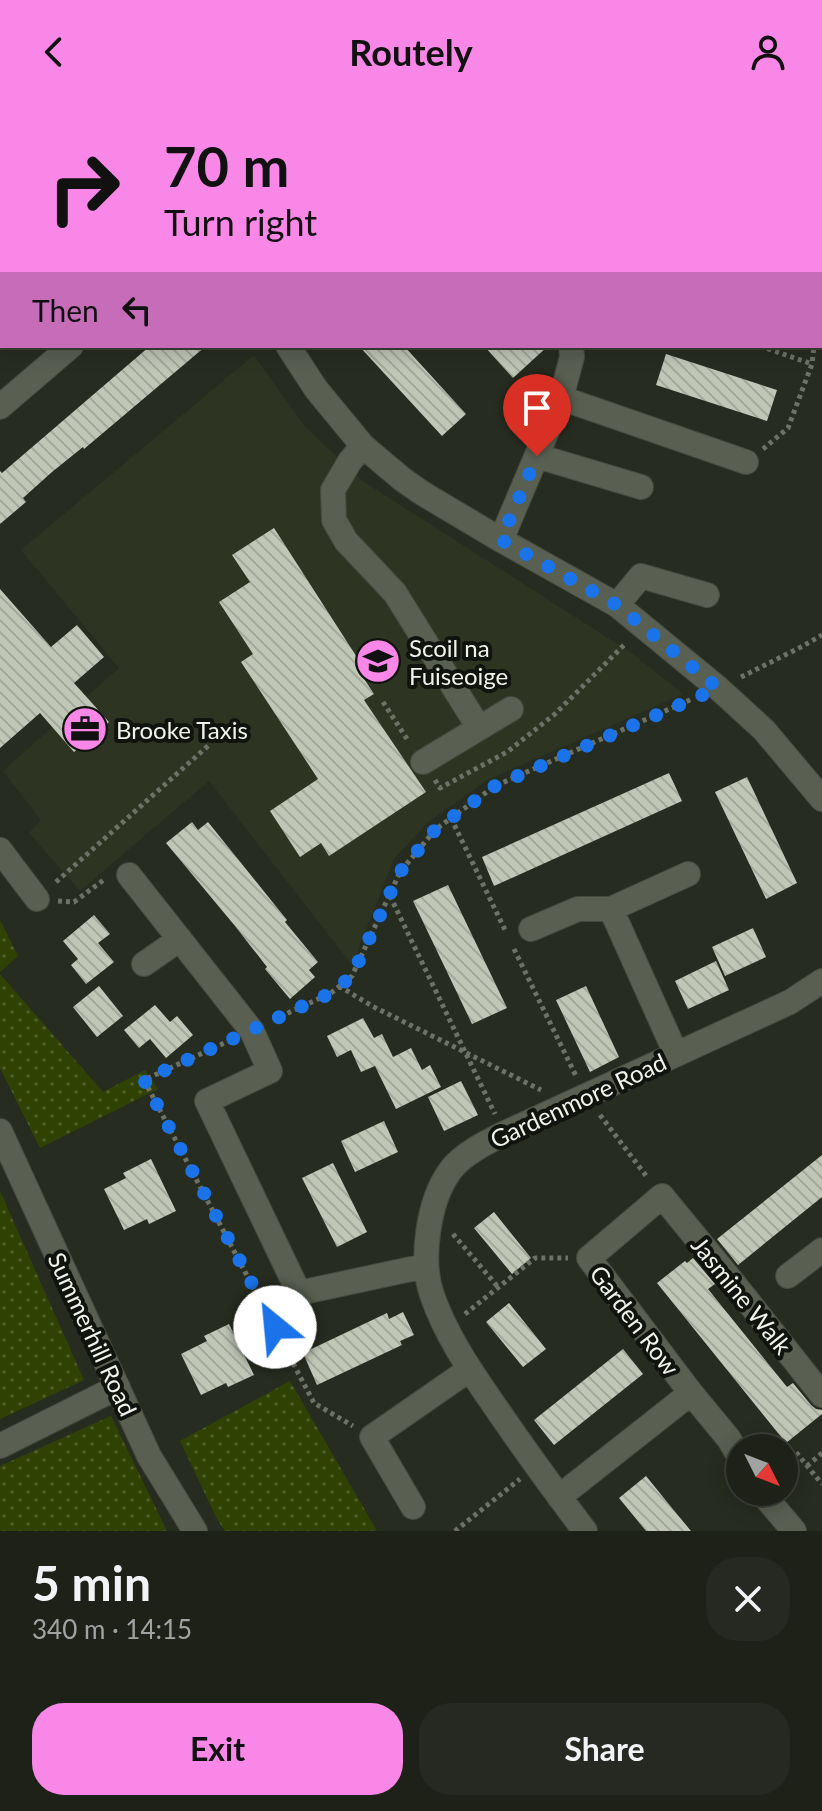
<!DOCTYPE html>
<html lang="en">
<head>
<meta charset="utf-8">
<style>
	:root { --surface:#1d2118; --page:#252921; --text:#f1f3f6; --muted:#a0a3a2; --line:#3b3e37; --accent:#f987e8 }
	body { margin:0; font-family:Lato,sans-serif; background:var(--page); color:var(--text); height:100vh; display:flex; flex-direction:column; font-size:30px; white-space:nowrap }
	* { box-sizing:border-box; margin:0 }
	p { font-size:26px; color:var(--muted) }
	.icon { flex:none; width:44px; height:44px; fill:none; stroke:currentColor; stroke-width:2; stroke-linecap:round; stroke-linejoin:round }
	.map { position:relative; height:1427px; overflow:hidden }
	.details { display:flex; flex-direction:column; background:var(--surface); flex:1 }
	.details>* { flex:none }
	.guide { position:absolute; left:0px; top:0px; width:822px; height:244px; box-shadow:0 4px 20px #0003,0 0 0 2px var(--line); background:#f987e8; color:#111; overflow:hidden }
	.needle { width:52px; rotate:132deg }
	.controls { position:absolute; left:726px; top:1330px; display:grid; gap:16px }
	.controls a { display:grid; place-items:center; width:72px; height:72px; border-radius:50%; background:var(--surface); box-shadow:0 4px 20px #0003,0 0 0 2px var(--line); font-size:40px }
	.pin { position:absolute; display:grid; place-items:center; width:68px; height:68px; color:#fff; margin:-82px -34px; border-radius:50% 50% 50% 0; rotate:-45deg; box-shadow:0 0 8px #0007 }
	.pin .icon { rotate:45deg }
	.me { position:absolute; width:88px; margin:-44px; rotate:332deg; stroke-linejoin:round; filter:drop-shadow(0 0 6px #0008) }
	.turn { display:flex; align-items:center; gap:28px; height:168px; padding:0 32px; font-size:36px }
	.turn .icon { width:104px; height:104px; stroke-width:2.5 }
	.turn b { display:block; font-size:56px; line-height:68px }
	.then { display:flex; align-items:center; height:76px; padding:0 32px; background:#0003; gap:16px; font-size:30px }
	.round { display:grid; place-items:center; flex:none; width:84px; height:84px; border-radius:32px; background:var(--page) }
	.overview { display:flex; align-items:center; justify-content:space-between; height:136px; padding:0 32px }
	h1 { font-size:48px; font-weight:700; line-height:60px }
	.primary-button { display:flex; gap:16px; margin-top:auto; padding:16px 32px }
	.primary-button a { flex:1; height:92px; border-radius:32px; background:var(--accent); color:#111; font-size:32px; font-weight:700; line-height:92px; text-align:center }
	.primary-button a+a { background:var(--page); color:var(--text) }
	header { display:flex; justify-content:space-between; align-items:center; height:104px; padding:0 32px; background:var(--accent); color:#111; font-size:36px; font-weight:700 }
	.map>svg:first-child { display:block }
	.built { fill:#2d3522 }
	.grass { fill:url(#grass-dots) }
	.building { fill:url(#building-back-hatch) }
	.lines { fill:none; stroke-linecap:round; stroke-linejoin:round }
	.minor-casing { stroke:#464a3f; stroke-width:26 }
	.path { stroke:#6d7166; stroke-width:5; stroke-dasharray:4 4; stroke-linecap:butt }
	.minor { stroke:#595f51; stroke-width:24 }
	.route { stroke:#1a73e8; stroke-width:14; stroke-dasharray:0 25.2 }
	.labels { text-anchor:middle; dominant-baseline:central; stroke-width:8; stroke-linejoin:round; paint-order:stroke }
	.poi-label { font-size:24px; fill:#f0f3eb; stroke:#11140e; text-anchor:start }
	.street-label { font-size:24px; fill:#f0f3eb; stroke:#11140e }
</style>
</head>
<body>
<header><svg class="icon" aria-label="back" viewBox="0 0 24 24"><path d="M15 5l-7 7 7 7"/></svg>Routely<svg class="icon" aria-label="person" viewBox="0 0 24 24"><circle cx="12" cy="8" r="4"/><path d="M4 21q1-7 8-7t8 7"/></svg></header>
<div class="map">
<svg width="822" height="1427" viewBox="0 0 822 1427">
	<defs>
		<pattern id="grass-dots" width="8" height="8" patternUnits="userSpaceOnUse" patternTransform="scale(2)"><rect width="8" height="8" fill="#304203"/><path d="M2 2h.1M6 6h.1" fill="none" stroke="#4e5e28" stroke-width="1.8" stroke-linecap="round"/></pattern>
		<pattern id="building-back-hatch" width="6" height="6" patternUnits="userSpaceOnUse" patternTransform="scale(2)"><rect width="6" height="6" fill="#c1c7b7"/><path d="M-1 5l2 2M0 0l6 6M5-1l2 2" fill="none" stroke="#a3a89b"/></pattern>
	</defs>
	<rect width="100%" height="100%" fill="#272c20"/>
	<!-- built -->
	<path class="built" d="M254 251 305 323 364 378 633 550 683 590 487 676 427 719 394 755 352 861 209 677 80 787 29 729 41 716 3 667 119 564 21 446Z"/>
	<!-- grass -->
	<path class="grass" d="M0 816 18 852 0 868Z
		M0 870 103 988 145 966 158 985 40 1044 0 964Z
		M0 1087 84 1276 0 1315Z
		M290 1277 377 1427H225L217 1415 180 1337Z
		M111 1312 167 1427H0V1362Z"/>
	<!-- building -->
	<path class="building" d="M150 242H206L84 345 83 343 52 368 23 394 26 398 0 420V367L2 369Z
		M359 242H404L466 310 442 332Z
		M484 242H548L513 274Z
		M666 250 777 286 767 317 656 281Z
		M274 424 360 558 355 561 374 590 364 596 426 688 329 752 321 739 300 753 270 707 318 675 241 558 253 550 219 498 250 478 232 451Z
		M0 485 51 543 77 521 104 553 74 579 109 618 74 648 40 609 0 644Z
		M669 669 682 697 494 782 482 753Z
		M747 673 797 779 766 795 715 688Z
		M192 718 198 726 208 718 287 816 285 818 318 858 309 866 315 873 290 895 265 865 267 863 235 822 166 739Z
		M448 781 507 904 472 920 413 797Z
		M94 811 110 830 98 839 114 858 86 880 71 861 78 855 63 837Z
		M753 824 766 853 725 872 712 843Z
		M716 857 729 886 688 905 675 877Z
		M99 882 123 912 97 933 73 903Z
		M586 882 619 953 590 968 556 896Z
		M155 901 170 918 177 912 193 931 166 954 150 935 139 944 124 926Z
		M363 914 374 934 382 930 393 953 411 944 422 966 430 961 441 983 396 1005 375 962 361 968 351 946 337 953 327 932Z
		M461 977 478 1011 444 1027 428 993Z
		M384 1017 398 1048 355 1068 341 1037Z
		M822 1051V1093L738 1161 717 1135Z
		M151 1055 176 1107 149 1120 147 1115 124 1126 104 1085 126 1074 123 1069Z
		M333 1059 367 1128 337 1143 302 1074Z
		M494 1108 531 1154 512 1170 474 1124Z
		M693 1154 715 1180 708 1185 787 1283 793 1279 811 1301 816 1305 822 1306V1310L786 1339 657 1179 685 1157 687 1159Z
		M509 1199 546 1245 523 1263 486 1218Z
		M403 1208 414 1231 400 1237 402 1241 317 1281 303 1249 387 1209 389 1215Z
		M229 1220 254 1271 228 1283 226 1279 201 1291 181 1250 207 1237 204 1232Z
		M623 1245 643 1270 554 1341 534 1316Z
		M646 1372 672 1404 691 1427H646L619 1394Z"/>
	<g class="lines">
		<!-- minor casing -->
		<g class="minor-casing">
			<path id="minor" d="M145 0 146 2
				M311 0 313 2
				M470 0 472 2
				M636 0 638 2
				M354 2 357 0
				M0 126H2
				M288 242 316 285 363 342 402 375 422 389 501 436 617 501 718 584 764 626 822 695
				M561 294 746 358
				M0 303 71 242
				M363 342 350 357 333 386 334 416 346 437 395 489 479 624
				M537 352 641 383
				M501 436 561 294 572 253 571 242
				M617 501 641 472 707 491
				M423 658 511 605
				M0 746 37 795
				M129 771 252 927 270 967 207 997 299 1189 425 1162
				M611 805 676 950
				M531 825 578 805H611L688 770
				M144 860 180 835
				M0 1027 149 1352 195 1427
				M788 1172 822 1146
				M0 1342 118 1283
				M740 1354 729 1335 691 1289 589 1154 662 1092 735 1181 822 1291
				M761 1388 794 1427
				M559 1393 691 1289
				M413 1403 372 1333 470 1265
				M585 1427C553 1385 522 1342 492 1298 469 1265 445 1229 432 1191 420 1157 428 1097 450 1067 461 1051 487 1038 505 1029L790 898 822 877"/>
		</g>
		<!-- path -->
		<path class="path" d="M766 0 767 2
			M208 2 210 0
			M820 199V202
			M760 242 812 260
			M763 345 788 324 812 260 814 242
			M741 573 801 543 822 531
			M383 598 409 638
			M435 676 440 684 507 648 555 610 625 540
			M451 714 506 828
			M56 778 209 641
			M390 792 495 1010
			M58 797 74 798 105 775
			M514 845 576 972
			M339 882 372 902 541 986
			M273 916 331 889 352 872 400 768 435 726 451 714 495 682 692 595
			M231 936 144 976 314 1299 353 1322
			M600 1011 647 1073
			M453 1130 498 1183
			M465 1210 535 1154H568
			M275 1223 286 1207
			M784 1356 795 1347 822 1380
			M807 1362 822 1349
			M455 1427 520 1375"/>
		<!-- minor -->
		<use href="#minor" class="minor"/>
	</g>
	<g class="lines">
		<!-- route -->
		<path class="route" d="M275 1223 144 976 331 889 352 872 400 768 435 726 495 682 718 584 617 501 501 436 537 352"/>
	</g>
	<!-- icons -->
	<defs>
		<g id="school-disc" transform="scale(2.3)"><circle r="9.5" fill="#f987e8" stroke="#11140e"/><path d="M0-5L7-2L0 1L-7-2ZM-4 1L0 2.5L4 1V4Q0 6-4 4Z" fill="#111"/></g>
		<g id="office-disc" transform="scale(2.3)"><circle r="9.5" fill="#f987e8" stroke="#11140e"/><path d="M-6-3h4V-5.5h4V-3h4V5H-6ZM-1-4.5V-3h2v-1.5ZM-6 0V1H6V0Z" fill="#111"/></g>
	</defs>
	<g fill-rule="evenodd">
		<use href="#school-disc" x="378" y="557"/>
		<use href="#office-disc" x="85" y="625"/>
	</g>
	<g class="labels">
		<!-- poi labels -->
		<g class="poi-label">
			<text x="409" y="543">Scoil na<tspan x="409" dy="28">Fuiseoige</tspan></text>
			<text x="116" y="625">Brooke Taxis</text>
		</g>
		<!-- street labels -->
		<g class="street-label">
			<text transform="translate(578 996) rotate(-25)">Gardenmore Road</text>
			<text transform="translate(742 1191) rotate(51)">Jasmine Walk</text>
			<text transform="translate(635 1216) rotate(53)">Garden Row</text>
			<text transform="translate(93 1230) rotate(65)">Summerhill Road</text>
		</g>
	</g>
</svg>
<div class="controls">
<a><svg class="needle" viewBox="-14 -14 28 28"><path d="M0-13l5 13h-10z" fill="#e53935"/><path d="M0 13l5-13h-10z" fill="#a0a3a2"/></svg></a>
</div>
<div class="pin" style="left:537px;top:352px;background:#d93025"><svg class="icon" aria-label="arrive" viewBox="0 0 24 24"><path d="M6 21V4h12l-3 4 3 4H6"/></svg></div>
<svg class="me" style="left:275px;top:1223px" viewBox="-20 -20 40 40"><circle r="19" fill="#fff"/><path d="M0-13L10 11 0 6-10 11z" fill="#1a73e8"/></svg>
<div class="guide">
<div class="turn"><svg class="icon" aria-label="right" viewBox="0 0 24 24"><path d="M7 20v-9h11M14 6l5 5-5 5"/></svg><div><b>70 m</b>Turn right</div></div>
<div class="then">Then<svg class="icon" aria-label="left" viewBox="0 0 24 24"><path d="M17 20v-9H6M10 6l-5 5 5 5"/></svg></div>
</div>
</div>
<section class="details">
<div class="overview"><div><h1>5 min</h1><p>340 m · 14:15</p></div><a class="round"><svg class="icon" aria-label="close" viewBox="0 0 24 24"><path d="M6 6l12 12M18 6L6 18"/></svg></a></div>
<div class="primary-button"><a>Exit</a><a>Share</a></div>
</section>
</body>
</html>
